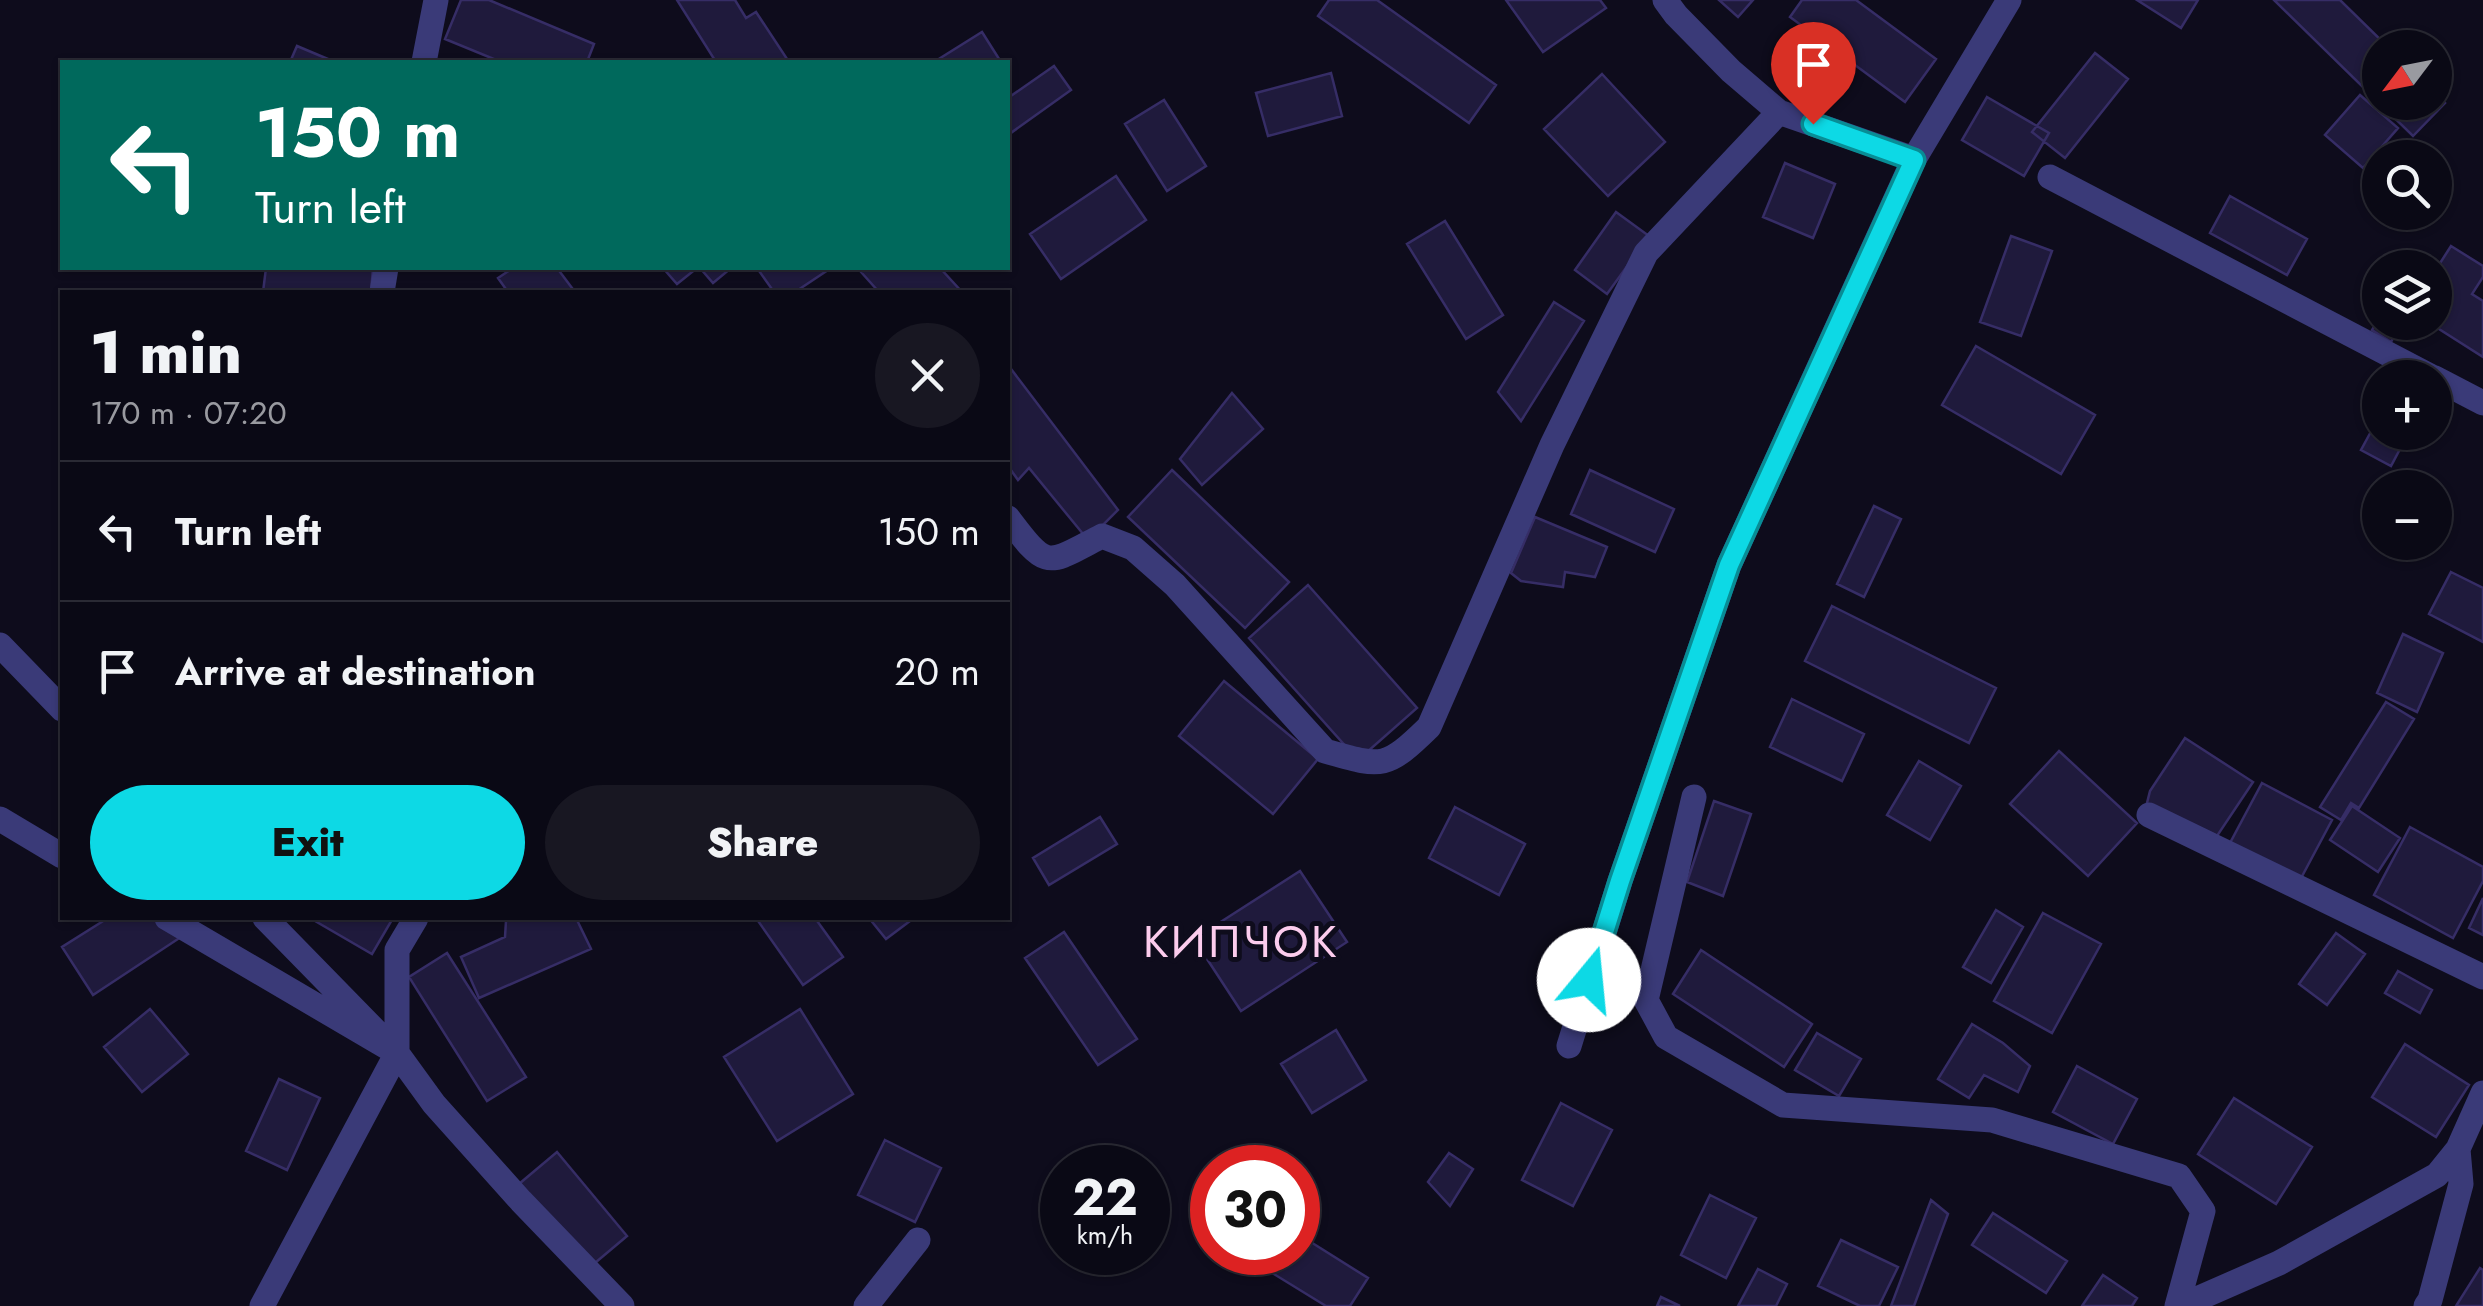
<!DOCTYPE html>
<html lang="en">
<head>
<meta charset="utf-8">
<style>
	:root { --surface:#0a0915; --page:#181722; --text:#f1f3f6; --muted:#999aa0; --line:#2a2a34; --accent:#0dd9e5 }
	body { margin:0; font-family:Jost,sans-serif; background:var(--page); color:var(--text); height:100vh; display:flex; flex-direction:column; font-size:38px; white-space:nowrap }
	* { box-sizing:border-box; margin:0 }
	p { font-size:32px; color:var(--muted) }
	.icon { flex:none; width:55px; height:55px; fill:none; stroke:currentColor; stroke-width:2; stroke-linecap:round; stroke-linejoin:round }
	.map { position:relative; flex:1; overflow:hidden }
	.panel { position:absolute; left:60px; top:290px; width:950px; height:630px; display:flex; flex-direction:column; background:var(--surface); border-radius:0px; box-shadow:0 2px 8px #0004,0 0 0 2px var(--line) }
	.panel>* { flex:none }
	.top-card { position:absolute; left:60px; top:60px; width:950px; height:210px; border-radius:0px; box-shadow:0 2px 8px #0004,0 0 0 2px var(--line); background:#00695c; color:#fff; overflow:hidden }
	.needle { width:65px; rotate:238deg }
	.tools { position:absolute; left:2362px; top:30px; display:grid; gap:20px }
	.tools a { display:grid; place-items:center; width:90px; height:90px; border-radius:50%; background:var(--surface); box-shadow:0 2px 8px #0004,0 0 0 2px var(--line); font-size:50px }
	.speed { position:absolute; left:1040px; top:1145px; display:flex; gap:20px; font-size:50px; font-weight:700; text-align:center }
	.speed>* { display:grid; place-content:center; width:130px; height:130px; border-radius:50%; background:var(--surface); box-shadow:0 2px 8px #0004,0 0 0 2px var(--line); line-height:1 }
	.speed small { font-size:25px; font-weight:400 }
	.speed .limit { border:15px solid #d22; background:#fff; color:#111 }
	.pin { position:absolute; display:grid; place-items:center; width:85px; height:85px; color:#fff; margin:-102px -42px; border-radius:50% 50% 50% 0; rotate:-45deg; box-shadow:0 0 10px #0007 }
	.pin .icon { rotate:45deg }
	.me { position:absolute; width:110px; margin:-55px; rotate:17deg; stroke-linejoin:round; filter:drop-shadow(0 0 8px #0008) }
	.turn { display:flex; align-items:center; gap:35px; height:210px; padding:0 30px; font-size:45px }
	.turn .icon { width:130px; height:130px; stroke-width:2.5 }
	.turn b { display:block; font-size:70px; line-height:85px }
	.round { display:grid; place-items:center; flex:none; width:105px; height:105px; border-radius:52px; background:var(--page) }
	.summary { display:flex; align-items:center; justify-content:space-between; height:170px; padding:0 30px }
	h1 { font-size:60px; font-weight:800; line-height:75px }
	.cta { display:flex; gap:20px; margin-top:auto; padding:20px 30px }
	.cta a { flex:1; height:115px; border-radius:60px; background:var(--accent); color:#111; font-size:40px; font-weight:800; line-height:115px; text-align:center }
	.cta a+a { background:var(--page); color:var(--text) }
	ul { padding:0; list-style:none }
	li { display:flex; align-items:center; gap:30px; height:140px; padding:0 30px; border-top:2px solid var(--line) }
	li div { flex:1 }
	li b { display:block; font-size:38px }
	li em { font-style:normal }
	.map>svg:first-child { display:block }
	.building { fill:#1f1a3c; stroke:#362d66; stroke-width:2.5 }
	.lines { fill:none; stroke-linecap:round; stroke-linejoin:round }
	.minor { stroke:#3a3a78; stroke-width:25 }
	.route-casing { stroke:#088d95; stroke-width:25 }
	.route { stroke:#0dd9e5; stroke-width:18 }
	.labels { text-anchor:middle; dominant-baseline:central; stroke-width:10; stroke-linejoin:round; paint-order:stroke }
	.quarter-label { font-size:45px; letter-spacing:2.5px; fill:#fccced; stroke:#0e0c1c }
</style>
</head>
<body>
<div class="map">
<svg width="2483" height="1306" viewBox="0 0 2483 1306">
	<rect width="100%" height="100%" fill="#0e0c1c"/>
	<!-- building -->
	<path class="building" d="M461 0H489L594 44 587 62H501L445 39Z
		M677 0H735L746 18 756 12 789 62H716Z
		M1329 0H1377L1496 85 1469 123 1318 16Z
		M1506 0H1600L1606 8 1543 52Z
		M1719 0H1753L1738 17Z
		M1802 0H1856L1936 59 1905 102 1790 17Z
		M2137 0H2198L2181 28Z
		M2274 0H2340L2389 48H2380V102H2435V93L2445 103 2413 136Z
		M982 32 1001 62H934Z
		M297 46 335 62H290Z
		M2095 53 2128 79 2065 158 2032 132Z
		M1054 66 1071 90 1008 135V98Z
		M1331 73 1342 116 1268 136 1256 93Z
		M1602 74 1665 142 1608 196 1544 129Z
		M2360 95 2398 128 2363 168 2325 135Z
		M1987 97 2049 133 2024 176 1962 140Z
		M1164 100 1206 166 1167 191 1125 124Z
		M1785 163 1835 184 1813 238 1763 217Z
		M1116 176 1146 220 1061 279 1030 234Z
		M2230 196 2307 239 2287 275 2210 233Z
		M1616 212 1649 236 1607 294 1575 270Z
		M1445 221 1503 315 1466 339 1407 244Z
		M2011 236 2052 251 2021 336 1980 322Z
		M2451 246 2483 266V277L2472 294 2483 301V357L2428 322H2435V271Z
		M266 268H373L371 292H263Z
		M513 268H557L575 292H508L498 278Z
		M663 268H697L677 284Z
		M700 268H729L730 269 713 283Z
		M757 268H831L795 292H774Z
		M866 268H940L962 292H879L861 272Z
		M1554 302 1584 321 1521 421 1498 392Z
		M2380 317V322H2402L2391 342 2372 330Z
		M1976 346 2095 415 2061 474 1942 405Z
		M1008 365 1118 510 1088 540 1029 468 1018 480 1008 466Z
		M1232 393 1263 429 1202 485 1180 459Z
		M2380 415V432H2409L2391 466 2361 450Z
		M1172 470 1289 582 1245 628 1128 517Z
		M1590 470 1674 509 1655 552 1571 514Z
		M1874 506 1901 519 1864 597 1837 584Z
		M1535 517 1607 547 1595 577 1565 572 1563 587 1521 581 1511 573Z
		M2451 572 2483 588V642L2429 614Z
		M1308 585 1417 708 1358 760 1249 638Z
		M1832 606 1996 688 1969 743 1805 661Z
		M2403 634 2443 653 2417 712 2377 693Z
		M1224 681 1318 759 1273 814 1179 736Z
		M1792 699 1864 734 1842 781 1770 747Z
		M2386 702 2414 719 2359 808 2351 803 2341 820 2320 807Z
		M2185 738 2253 782 2217 836 2147 803 2150 791Z
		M2059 751 2137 823 2088 876 2010 804Z
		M1919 761 1961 786 1930 840 1887 815Z
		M2262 783 2332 820 2300 880 2230 843Z
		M1714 801 1751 814 1723 896 1687 882Z
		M2352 806 2400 838 2378 872 2330 840Z
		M1455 807 1525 844 1499 895 1429 858Z
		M1100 817 1117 844 1049 885 1033 858Z
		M2410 827 2483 867V881L2453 938 2374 895Z
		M1300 871 1347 942 1241 1011 1194 939Z
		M2483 898V935L2469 928Z
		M1996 910 2023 927 1991 983 1963 967Z
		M2043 913 2101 944 2052 1033 1994 1001Z
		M108 918H168L181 937 93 995 62 947Z
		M310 918H393L372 954Z
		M515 918H576L591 949 479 998 461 957 505 937 506 921Z
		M756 918H815L843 957 803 985Z
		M869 918H914L886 939Z
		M1064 932 1137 1039 1098 1065 1025 958Z
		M2336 933 2365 954 2327 1005 2299 984Z
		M1701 950 1812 1024 1784 1067 1673 994Z
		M447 953 526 1077 487 1101 409 977Z
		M2398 971 2432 990 2420 1013 2385 993Z
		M150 1009 188 1054 142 1092 104 1047Z
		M800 1009 853 1094 777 1141 724 1057Z
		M1972 1024 2003 1043 2030 1066 2018 1092 1984 1075 1969 1098 1938 1079Z
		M1336 1030 1366 1080 1312 1113 1281 1064Z
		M1817 1033 1861 1059 1839 1096 1795 1070Z
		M2405 1044 2469 1085 2436 1137 2372 1097Z
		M2077 1066 2137 1099 2113 1144 2053 1112Z
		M279 1079 320 1098 287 1170 246 1151Z
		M2234 1098 2312 1147 2276 1204 2198 1154Z
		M1561 1103 1612 1130 1573 1206 1522 1180Z
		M885 1140 941 1168 915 1222 858 1195Z
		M557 1152 627 1236 589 1268 519 1184Z
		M1449 1153 1473 1169 1450 1206 1428 1182Z
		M1710 1195 1756 1218 1726 1278 1681 1255Z
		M1931 1200 1948 1214 1914 1306H1891Z
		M1993 1213 2067 1261 2046 1293 1972 1245Z
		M1298 1234 1368 1278 1350 1306H1326L1269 1271 1280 1252H1298Z
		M1841 1240 1898 1267 1879 1306H1860L1818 1286Z
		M2480 1268 2483 1270V1306H2456Z
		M1758 1269 1787 1284 1776 1306H1738Z
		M2103 1275 2137 1298 2132 1306H2082Z
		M1661 1297 1680 1306H1657Z"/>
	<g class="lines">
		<!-- minor -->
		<path class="minor" d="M1665 0 1676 15 1731 71 1779 112 1914 159 2009 0
			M424 62 436 0
			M2050 177 2434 378
			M382 292 386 268
			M2435 378 2483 403
			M1008 518C1048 571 1046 565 1102 536L1133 548 1175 585 1325 751C1382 767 1385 770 1429 727L1552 445 1646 253 1779 112
			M0 645 62 709
			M1694 797 1646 1000 1666 1037 1783 1105 1992 1120 2179 1176 2203 1211 2177 1306
			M2149 815 2483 977
			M0 819 62 856
			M167 918 397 1053 265 918
			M1569 1046 1620 881 1729 565 1914 159
			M397 1053 434 1104 521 1201 622 1306
			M262 1306 397 1053V950L416 918
			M866 1306 918 1240
			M2181 1306 2279 1263 2437 1175 2458 1149 2483 1093
			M2426 1306 2430 1300 2461 1184 2458 1149"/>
	</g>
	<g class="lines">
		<!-- route casing -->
		<g class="route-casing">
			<path id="route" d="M1589 980 1620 881 1729 565 1914 160 1813 124"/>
		</g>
		<!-- route -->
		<use href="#route" class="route"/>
	</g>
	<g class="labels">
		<!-- quarter labels -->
		<g class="quarter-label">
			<text x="1241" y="941">КИПЧОК</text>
		</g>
	</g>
</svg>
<div class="tools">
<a><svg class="needle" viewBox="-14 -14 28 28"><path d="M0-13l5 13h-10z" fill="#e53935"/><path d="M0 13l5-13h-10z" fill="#999aa0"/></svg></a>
<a><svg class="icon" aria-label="search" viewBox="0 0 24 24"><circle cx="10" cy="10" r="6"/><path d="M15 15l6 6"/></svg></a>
<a><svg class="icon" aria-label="layers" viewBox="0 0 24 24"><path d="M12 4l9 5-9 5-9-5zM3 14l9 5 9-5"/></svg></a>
<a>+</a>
<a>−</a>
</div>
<div class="speed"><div>22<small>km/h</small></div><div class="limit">30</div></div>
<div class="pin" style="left:1813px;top:124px;background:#d93025"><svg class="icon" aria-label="arrive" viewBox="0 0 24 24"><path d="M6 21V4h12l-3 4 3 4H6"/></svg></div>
<svg class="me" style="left:1589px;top:980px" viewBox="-20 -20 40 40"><circle r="19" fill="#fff"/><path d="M0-13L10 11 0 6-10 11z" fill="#0dd9e5"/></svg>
<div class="top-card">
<div class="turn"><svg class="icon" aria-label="left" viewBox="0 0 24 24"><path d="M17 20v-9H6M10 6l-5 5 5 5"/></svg><div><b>150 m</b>Turn left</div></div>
</div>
<section class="panel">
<div class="summary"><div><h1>1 min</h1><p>170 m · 07:20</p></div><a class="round"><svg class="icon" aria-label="close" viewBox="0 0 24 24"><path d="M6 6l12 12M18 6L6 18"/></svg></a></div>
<ul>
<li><svg class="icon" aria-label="left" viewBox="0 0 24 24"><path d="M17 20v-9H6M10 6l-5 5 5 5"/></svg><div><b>Turn left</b></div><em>150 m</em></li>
<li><svg class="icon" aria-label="arrive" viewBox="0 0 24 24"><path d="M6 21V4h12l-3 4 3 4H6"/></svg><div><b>Arrive at destination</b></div><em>20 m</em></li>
</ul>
<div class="cta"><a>Exit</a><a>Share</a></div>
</section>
</div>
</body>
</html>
